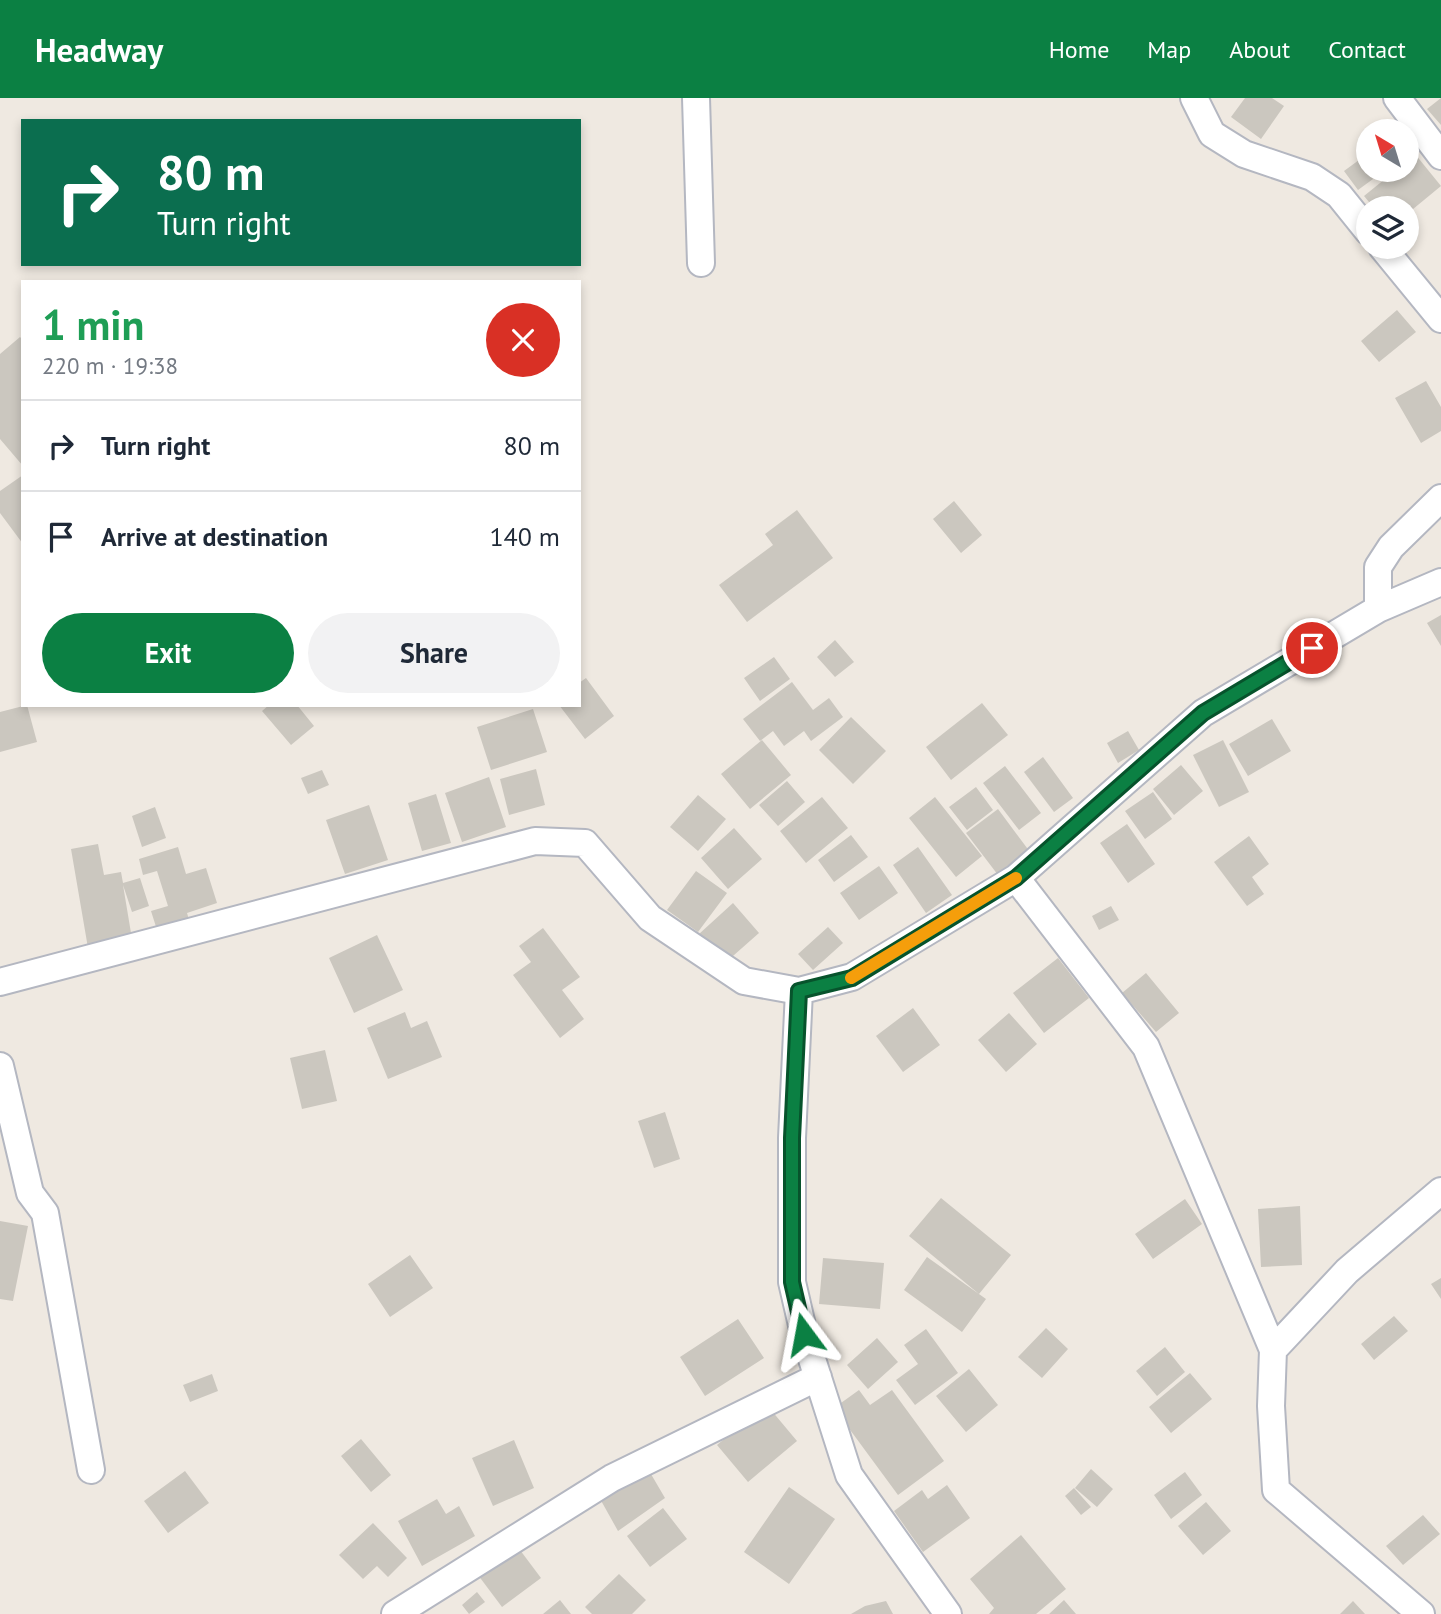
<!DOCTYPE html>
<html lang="en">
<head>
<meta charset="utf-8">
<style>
	:root { --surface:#fff; --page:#f2f2f3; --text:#1f2937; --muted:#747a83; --line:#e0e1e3; --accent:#0b8043 }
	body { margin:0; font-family:"PT Sans",sans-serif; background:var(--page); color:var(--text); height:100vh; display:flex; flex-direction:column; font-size:26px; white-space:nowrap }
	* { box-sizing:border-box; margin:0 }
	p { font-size:23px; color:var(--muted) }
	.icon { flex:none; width:38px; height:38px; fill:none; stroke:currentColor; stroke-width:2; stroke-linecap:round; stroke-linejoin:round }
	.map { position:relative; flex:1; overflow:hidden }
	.drawer { position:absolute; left:21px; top:182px; width:560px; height:427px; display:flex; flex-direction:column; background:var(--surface); border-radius:0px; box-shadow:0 4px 10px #0003 }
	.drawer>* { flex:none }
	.guide { position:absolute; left:21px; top:21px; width:560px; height:147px; border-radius:0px; box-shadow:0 4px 10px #0003; background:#0b6e4f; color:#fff; overflow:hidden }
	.needle { width:46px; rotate:322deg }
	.controls { position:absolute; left:1356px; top:21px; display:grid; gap:14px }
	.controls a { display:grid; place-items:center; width:63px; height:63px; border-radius:50%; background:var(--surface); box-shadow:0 4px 10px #0003; font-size:35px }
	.pin { position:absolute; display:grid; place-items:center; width:60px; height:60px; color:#fff; margin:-30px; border:4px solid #fff; border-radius:50%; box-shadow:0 2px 7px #0007 }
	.me { position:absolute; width:77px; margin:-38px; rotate:347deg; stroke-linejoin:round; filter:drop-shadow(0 0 5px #0008) }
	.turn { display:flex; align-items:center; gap:24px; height:147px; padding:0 21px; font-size:32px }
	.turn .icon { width:91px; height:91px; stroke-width:2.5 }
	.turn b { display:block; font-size:49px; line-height:60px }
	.round { display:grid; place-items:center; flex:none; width:74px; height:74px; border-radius:37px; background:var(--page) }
	.overview { display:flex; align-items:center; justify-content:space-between; height:119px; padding:0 21px }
	h1 { font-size:42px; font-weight:700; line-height:52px; color:#1e9e55 }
	.action { display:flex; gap:14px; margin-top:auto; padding:14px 21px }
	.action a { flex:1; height:80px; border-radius:42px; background:var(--accent); color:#fff; font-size:28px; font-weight:700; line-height:80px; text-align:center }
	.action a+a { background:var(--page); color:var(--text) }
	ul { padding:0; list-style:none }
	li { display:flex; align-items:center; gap:21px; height:91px; padding:0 21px; border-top:2px solid var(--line) }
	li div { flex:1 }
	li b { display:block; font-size:26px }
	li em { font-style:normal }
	header { display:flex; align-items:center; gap:42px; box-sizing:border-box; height:98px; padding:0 35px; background:var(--accent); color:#fff }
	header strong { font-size:33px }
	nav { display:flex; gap:38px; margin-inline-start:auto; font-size:24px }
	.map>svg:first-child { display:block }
	.building { fill:#cbc7bf }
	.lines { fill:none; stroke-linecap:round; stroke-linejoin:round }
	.street-casing { stroke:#b4b7c1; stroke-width:30 }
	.street { stroke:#fff; stroke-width:26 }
	.route-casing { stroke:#07532c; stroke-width:18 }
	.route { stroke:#0b8043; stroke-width:12 }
	.slow { stroke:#f59e0b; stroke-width:12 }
</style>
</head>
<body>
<header>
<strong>Headway</strong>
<nav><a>Home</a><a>Map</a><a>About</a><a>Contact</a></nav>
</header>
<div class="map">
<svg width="1441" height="1516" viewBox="0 0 1441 1516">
	<rect width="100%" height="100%" fill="#efe9e1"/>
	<!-- building -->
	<path class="building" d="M1245 0H1272L1284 8 1261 41 1231 19Z
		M1441 0V27L1427 11Z
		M1415 56 1441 88 1407 116V110H1374L1364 98 1396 72H1407V63Z
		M1359 62 1373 81 1358 92 1344 73Z
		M1371 72H1390L1377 81Z
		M1397 212 1416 234 1379 264 1361 243Z
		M20 239 23 242V368L0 341V256Z
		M1426 283 1441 309V333L1421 345 1395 300Z
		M23 377V446L0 415V393Z
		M954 403 982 437 961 455 933 421Z
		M797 412 833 460 747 524 719 487 773 447 765 436Z
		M1441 517V548L1427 525Z
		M835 542 854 564 835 579 817 559Z
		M774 559 790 581 760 603 744 580Z
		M586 580 614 618 585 641 559 607H579V585Z
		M792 584 813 612 829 600 843 619 811 643 804 633 784 648 773 633 760 643 743 621Z
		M982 605 1008 637 951 682 926 649Z
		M27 607 37 644 0 654V614Z
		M269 607H297L314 628 291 647 262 613Z
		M533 611 547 654 491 672 477 629Z
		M851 619 886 653 853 686 819 652Z
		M1272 621 1291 653 1248 678 1229 646Z
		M1128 633 1139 652 1118 665 1107 645Z
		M762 642 791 677 750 711 721 676Z
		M1223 642 1249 694 1219 709 1193 657Z
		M1043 659 1073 700 1054 714 1024 674Z
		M1181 667 1203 693 1174 717 1153 691Z
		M1005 668 1041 715 1019 732 983 685Z
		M536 671 545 707 509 717 500 681Z
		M322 672 329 687 308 696 301 680Z
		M489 679 506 729 462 744 445 695Z
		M787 683 805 704 778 728 759 707Z
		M976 689 993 712 967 732 949 709Z
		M1153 694 1172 721 1145 741 1125 713Z
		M436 696 451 745 422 753 408 705Z
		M698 697 726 721 698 753 670 729Z
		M822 699 848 730 806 765 780 733Z
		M935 699 982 758 956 779 909 720Z
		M369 707 388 762 345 776 326 722Z
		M155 709 166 740 142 749 132 718Z
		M998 711 1030 754 998 777 966 735Z
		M1127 726 1155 766 1128 785 1100 745Z
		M734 730 762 761 728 791 701 760Z
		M851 737 868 759 834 784 818 762Z
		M1249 738 1269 766 1252 779 1264 796 1247 808 1214 764Z
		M98 746 104 777 121 774 123 785 140 780 149 808 132 814 123 787 132 841 88 850 71 751Z
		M178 749 186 776 206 770 217 805 187 815 190 825 158 835 151 813 168 808 157 773 143 777 139 761Z
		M918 749 952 797 926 815 893 767Z
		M879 768 898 795 859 822 840 795Z
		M696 773 727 795 698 834 667 812Z
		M733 805 759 835 725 865 699 836Z
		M1111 808 1119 822 1099 832 1092 818Z
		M828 829 843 845 813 872 798 856Z
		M543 830 580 879 562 892 584 921 560 940 513 877 531 864 519 848Z
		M377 837 403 892 354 915 329 860Z
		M1058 860 1089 900 1044 935 1013 895Z
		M1146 875 1179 915 1156 934 1122 895Z
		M913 910 940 947 903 974 876 938Z
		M405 914 411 930 427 923 442 959 388 981 367 930Z
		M1009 915 1037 946 1006 974 978 942Z
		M325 952 337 1003 302 1011 290 960Z
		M665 1014 680 1061 654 1070 638 1023Z
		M941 1100 1011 1157 979 1196 909 1138Z
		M1185 1101 1202 1126 1153 1161 1135 1136Z
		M1300 1108 1302 1167 1261 1169 1258 1111Z
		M0 1123 28 1128 13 1203 0 1201Z
		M410 1157 433 1190 390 1219 368 1186Z
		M927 1159 986 1201 962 1234 904 1192Z
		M823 1160 884 1165 880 1211 819 1206Z
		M1441 1180V1201L1431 1186Z
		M1394 1218 1408 1233 1374 1262 1361 1246Z
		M738 1221 764 1260 705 1298 680 1259Z
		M1046 1230 1068 1251 1042 1280 1018 1259Z
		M926 1231 958 1275 915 1307 896 1282 918 1266 904 1247Z
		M877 1240 898 1264 868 1291 847 1267Z
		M1165 1249 1185 1274 1157 1298 1136 1273Z
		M969 1271 998 1307 966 1334 936 1298Z
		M1190 1275 1212 1301 1171 1335 1149 1309Z
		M212 1276 218 1293 190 1304 183 1287Z
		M859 1292 870 1307 892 1292 944 1363 898 1397 834 1310Z
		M766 1306 797 1343 748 1384 717 1347Z
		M361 1341 391 1377 371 1394 341 1358Z
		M514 1342 534 1390 493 1408 472 1360Z
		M648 1371 665 1400 618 1433 599 1399Z
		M1091 1371 1113 1391 1097 1409 1075 1390Z
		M185 1373 209 1405 168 1435 144 1403Z
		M1185 1374 1202 1397 1171 1421 1154 1397Z
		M947 1387 970 1420 923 1454 894 1413 922 1392 928 1401Z
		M789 1389 835 1421 789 1486 744 1454Z
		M1074 1390 1091 1409 1081 1417 1065 1398Z
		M437 1401 446 1416 459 1408 475 1438 422 1468 398 1423Z
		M1206 1404 1231 1433 1203 1457 1178 1428Z
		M663 1410 687 1441 650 1469 627 1438Z
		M1423 1417 1440 1436 1403 1467 1386 1448Z
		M373 1425 407 1460 388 1479 377 1468 363 1481 339 1457Z
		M1021 1437 1066 1491 1036 1516H989L994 1510 970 1481Z
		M514 1444 541 1480 502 1509 475 1473Z
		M619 1476 646 1502 632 1516H592L585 1509Z
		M477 1494 485 1504 469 1516 462 1507Z
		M560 1502 571 1516H543Z
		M1064 1502 1076 1516H1049Z
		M886 1503 893 1516H851L865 1508Z
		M1353 1503 1365 1516H1340Z"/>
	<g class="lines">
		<!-- street casing -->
		<g class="street-casing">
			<path id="street" d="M696 0 701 165
				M1194 0 1212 36 1244 56 1312 79 1339 97 1368 133
				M1397 0 1441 58
				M1382 149 1441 221
				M1378 511V469L1391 449 1441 400
				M1016 780 1146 949 1273 1252 1271 1308 1276 1392 1421 1516
				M0 884 535 743 585 745 650 820 744 883 799 893 852 879 1016 780 1203 615 1378 511 1441 484
				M799 893 792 1040V1184L804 1236 849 1377 948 1516
				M0 968 30 1095 45 1115 91 1372
				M1273 1252 1347 1173 1441 1093
				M395 1516 612 1380 818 1279"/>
		</g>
		<!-- street -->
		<use href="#street" class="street"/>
	</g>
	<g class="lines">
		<!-- route casing -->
		<g class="route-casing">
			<path id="route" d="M804 1236 792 1184V1040L799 893 852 880 1016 780 1203 615 1312 550"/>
		</g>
		<!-- route -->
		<use href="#route" class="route"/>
		<!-- slow -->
		<path class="slow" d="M851 880 1016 780"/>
	</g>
</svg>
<div class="controls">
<a><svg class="needle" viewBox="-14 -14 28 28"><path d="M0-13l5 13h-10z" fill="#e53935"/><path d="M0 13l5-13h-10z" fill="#747a83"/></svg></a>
<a><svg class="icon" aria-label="layers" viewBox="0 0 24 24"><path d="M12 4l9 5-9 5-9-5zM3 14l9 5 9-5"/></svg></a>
</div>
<div class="pin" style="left:1312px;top:550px;background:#d93025"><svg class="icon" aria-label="arrive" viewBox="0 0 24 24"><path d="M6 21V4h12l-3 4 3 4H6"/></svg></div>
<svg class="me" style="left:804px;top:1236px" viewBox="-20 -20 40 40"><path d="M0-17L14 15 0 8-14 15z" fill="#0b8043" stroke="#fff" stroke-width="4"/></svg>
<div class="guide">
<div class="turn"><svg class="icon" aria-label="right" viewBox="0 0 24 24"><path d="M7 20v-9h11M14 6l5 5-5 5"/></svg><div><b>80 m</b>Turn right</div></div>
</div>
<section class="drawer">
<div class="overview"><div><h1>1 min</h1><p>220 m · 19:38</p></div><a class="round" style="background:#d93025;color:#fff"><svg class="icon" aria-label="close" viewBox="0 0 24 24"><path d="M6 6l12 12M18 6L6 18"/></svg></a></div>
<ul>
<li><svg class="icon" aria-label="right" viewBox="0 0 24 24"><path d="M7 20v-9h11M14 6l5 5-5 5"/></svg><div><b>Turn right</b></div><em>80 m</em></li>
<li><svg class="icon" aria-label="arrive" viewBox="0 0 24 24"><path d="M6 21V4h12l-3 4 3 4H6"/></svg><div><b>Arrive at destination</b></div><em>140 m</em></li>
</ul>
<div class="action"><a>Exit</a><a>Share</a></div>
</section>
</div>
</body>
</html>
